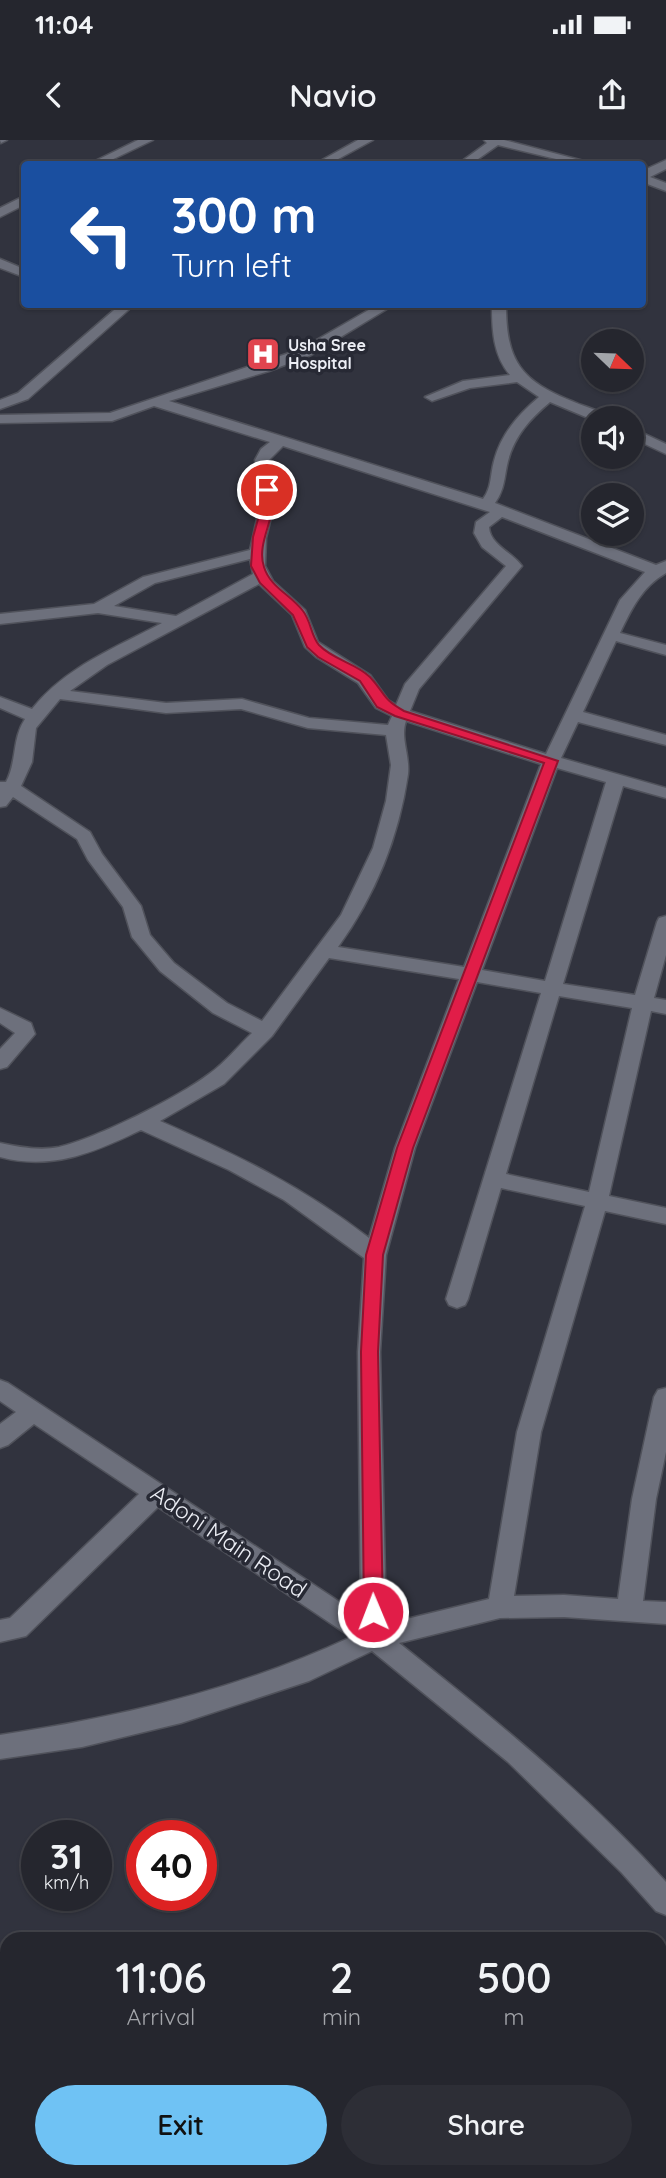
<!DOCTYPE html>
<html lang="en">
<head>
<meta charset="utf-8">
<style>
	:root { --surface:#25262e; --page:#2d2e36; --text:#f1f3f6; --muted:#a3a5aa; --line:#42434a; --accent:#6fc2f4 }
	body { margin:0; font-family:Quicksand,sans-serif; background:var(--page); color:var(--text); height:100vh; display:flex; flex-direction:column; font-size:26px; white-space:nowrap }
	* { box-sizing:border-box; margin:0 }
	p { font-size:23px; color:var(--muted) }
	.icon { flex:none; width:38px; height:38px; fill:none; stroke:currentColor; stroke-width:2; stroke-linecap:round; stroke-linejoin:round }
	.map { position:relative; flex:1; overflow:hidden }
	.panel { position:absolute; left:0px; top:1792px; width:667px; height:247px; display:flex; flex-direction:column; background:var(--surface); border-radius:21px 21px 0 0; box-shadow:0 2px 5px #0004,0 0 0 2px var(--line) }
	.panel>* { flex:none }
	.top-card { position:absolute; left:21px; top:21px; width:625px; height:147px; border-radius:7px; box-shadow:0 2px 5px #0004,0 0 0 2px var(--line); background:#1a4fa0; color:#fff; overflow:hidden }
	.needle { width:46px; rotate:113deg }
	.tools { position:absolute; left:581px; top:189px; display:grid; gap:14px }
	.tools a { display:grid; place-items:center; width:63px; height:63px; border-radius:50%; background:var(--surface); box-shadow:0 2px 5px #0004,0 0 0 2px var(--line); font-size:35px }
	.speed { position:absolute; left:21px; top:1680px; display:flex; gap:14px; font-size:35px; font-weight:700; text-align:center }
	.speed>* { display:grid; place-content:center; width:91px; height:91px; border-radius:50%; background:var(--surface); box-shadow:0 2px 5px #0004,0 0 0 2px var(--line); line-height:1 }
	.speed small { font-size:18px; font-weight:400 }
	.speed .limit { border:10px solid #d22; background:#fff; color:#111 }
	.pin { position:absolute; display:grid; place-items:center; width:60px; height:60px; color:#fff; margin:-30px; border:4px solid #fff; border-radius:50%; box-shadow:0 2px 7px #0007 }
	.me { position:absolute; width:77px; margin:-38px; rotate:359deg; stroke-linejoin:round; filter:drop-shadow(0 0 5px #0008) }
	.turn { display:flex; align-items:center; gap:24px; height:147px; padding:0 35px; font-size:32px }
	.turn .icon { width:91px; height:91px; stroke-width:2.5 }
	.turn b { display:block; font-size:49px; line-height:60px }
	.eta { display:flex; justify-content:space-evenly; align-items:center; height:119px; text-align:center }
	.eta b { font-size:42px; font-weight:600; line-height:49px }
	.cta { display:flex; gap:14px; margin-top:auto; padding:14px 35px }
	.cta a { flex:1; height:80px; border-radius:42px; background:var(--accent); color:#111; font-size:28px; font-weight:600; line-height:80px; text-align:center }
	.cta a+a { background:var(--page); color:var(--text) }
	.status { display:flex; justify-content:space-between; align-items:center; height:49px; padding:0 35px; background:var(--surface); direction:ltr }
	.status svg { height:19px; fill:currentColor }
	header { display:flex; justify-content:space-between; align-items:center; height:91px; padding:0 35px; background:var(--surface); font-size:32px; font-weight:600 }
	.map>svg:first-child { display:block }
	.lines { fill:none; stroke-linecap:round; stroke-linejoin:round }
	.minor-casing { stroke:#50525b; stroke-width:3 }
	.minor { fill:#6d707c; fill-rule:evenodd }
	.route { fill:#e11d48; stroke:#92132f; stroke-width:2 }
	.labels { text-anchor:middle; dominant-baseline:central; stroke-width:7; stroke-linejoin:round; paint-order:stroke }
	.far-poi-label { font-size:16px; font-weight:bold; fill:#eceef5; stroke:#272934; text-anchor:start }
	.near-street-label { font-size:23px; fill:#eceef5; stroke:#272934 }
</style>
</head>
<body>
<div class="status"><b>11:04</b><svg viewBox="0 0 49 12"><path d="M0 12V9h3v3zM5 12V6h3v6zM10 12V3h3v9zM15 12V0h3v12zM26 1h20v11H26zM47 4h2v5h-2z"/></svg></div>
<header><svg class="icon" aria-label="back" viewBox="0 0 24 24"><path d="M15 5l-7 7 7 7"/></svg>Navio<svg class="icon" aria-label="share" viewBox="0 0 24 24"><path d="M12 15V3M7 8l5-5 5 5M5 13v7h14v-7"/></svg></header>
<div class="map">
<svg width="666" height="2038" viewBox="0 0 666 2038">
	<rect width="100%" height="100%" fill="#31333e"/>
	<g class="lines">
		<!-- minor casing -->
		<g class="minor-casing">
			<path id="minor" d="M0 0H7L1 3Z
				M138 0H153L103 24H89Z
				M358 0H373L329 24H315Z
				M484 0H504L595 24H577L498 5 471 24H458L487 3Z
				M666 20V29L650 37 666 43V51L642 42V31Z
				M24 56V65L0 77V68Z
				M0 119 24 129V137L0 128Z
				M121 164H135L28 259 0 269V260L18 253Z
				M379 164H395L311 215 269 231 169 261 483 359C492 347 490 335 494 321 501 294 518 275 539 257L517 242 470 248 432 261 425 257 463 241 510 235C493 215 492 190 492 164H506C506 222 521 241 574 262 585 267 601 270 609 278L593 280 550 262C530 279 515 295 508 321 504 337 505 349 495 363L656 425 666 421V433C642 447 632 468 620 493L666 505V515L616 501 583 572 666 595V605L578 582 561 618 666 648V658L623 646 563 844 635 855 657 782 659 778 666 776V815L654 858 666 860V874L651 871 609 1056 666 1068V1084L605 1071 541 1292 514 1456 564 1455 618 1459 632 1359 654 1257 658 1250 666 1248V1312L656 1359 643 1461 666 1462V1484L564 1477 500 1478 399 1503C493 1578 585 1652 666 1742V1775L656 1771 621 1732 508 1622 372 1511 309 1541 181 1583 82 1607 0 1619V1595C121 1577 240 1549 351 1497L158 1367 26 1496 0 1502V1480L10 1478 139 1354 34 1284 8 1305 0 1308V1284L16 1272 0 1261V1240L8 1243 361 1476 358 1212 364 1118 284 1060 229 1030 141 990C95 1012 52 1031 0 1017V1003C18 1007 40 1011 59 1007 97 998 177 958 209 934 225 923 238 906 252 893L213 873 160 831 132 797 123 767 88 720 77 699 13 657 6 666 0 667V642H6C17 622 12 598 25 579L0 568V557L32 569C65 527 117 507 162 483L98 473 0 484V474L94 464 143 437 250 410 261 361 255 320 261 309 270 302 154 266 112 281 0 283V275L110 273 301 209ZM283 306 490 372 476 382 474 393 482 407 506 426 405 544 396 565 388 560 370 535 318 502 305 470 273 441 265 426 266 398 275 361 269 320ZM502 377 645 432 620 460 546 614 410 571 419 549 522 426C512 412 490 405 489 387ZM250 419 253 434 176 476 114 466 155 443ZM259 444 292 475 305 507 316 517 358 543 376 568 392 576 388 585 309 578 242 559 166 563 70 551 107 525ZM60 559 166 573 241 569 308 588 386 595 391 625 386 661 373 708 341 775 262 881 227 863 174 823 150 795 141 766 102 714 90 692 21 646 32 622 36 588ZM406 581 541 624 464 827 338 807C375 756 399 696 408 634 410 615 400 598 406 581ZM557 628 606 642 545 841 482 830ZM329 818 459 839 395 1008 369 1098C302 1046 237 1015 160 981L224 944 272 896ZM477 842 541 853 446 1159 449 1165 457 1168 465 1165 468 1159 501 1048 585 1066 517 1292 489 1459 386 1484 380 1212 386 1115 415 1008ZM559 856 632 868 589 1052 506 1034Z
				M632 288 666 304V314L632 298Z
				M0 868 31 883 35 894 7 927 0 929V909L15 893 0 883Z"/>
		</g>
		<!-- minor -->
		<use href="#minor" class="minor"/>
	</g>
	<!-- route -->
	<path class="route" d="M263 347H271C281 372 255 401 264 427 270 447 291 455 303 471 311 481 311 496 319 505 333 520 356 523 370 537 385 553 382 559 404 571L558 621 413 1008 383 1115 378 1212 383 1472 380 1478 373 1480 367 1478 364 1472 361 1212 366 1115 397 1008 544 623 395 576 377 567 360 541 318 517 307 507 293 475 260 443 251 426 253 397 263 361Z"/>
	<!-- icons -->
	<defs>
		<g id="hospital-square" transform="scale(1.75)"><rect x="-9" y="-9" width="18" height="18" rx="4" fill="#e0444e" stroke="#272934"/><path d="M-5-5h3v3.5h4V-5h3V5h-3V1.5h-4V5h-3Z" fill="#fff"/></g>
	</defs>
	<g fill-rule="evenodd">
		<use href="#hospital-square" x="263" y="214"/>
	</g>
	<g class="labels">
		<!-- far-poi labels -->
		<g class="far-poi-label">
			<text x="288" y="205">Usha Sree<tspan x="288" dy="18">Hospital</tspan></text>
		</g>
		<!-- near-street labels -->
		<g class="near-street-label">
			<text transform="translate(229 1401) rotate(34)">Adoni Main Road</text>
		</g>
	</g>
</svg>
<div class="tools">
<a><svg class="needle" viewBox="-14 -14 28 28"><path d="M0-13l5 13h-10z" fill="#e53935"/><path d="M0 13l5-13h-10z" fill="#a3a5aa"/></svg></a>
<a><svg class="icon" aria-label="sound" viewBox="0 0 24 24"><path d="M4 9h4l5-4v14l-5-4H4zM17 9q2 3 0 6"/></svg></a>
<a><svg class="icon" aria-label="layers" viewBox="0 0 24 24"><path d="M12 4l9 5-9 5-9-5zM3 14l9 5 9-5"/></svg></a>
</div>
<div class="speed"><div>31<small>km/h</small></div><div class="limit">40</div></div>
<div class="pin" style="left:267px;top:350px;background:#d93025"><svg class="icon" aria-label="arrive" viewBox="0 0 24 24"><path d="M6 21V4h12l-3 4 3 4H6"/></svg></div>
<svg class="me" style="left:373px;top:1472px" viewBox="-20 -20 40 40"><circle r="17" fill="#e11d48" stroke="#fff" stroke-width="3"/><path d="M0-11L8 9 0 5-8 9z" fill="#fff"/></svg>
<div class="top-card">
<div class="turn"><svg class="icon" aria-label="left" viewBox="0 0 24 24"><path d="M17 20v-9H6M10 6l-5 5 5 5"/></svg><div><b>300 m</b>Turn left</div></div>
</div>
<section class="panel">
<div class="eta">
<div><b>11:06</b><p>Arrival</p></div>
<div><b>2</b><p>min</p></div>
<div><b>500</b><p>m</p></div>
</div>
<div class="cta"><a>Exit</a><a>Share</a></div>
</section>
</div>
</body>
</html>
